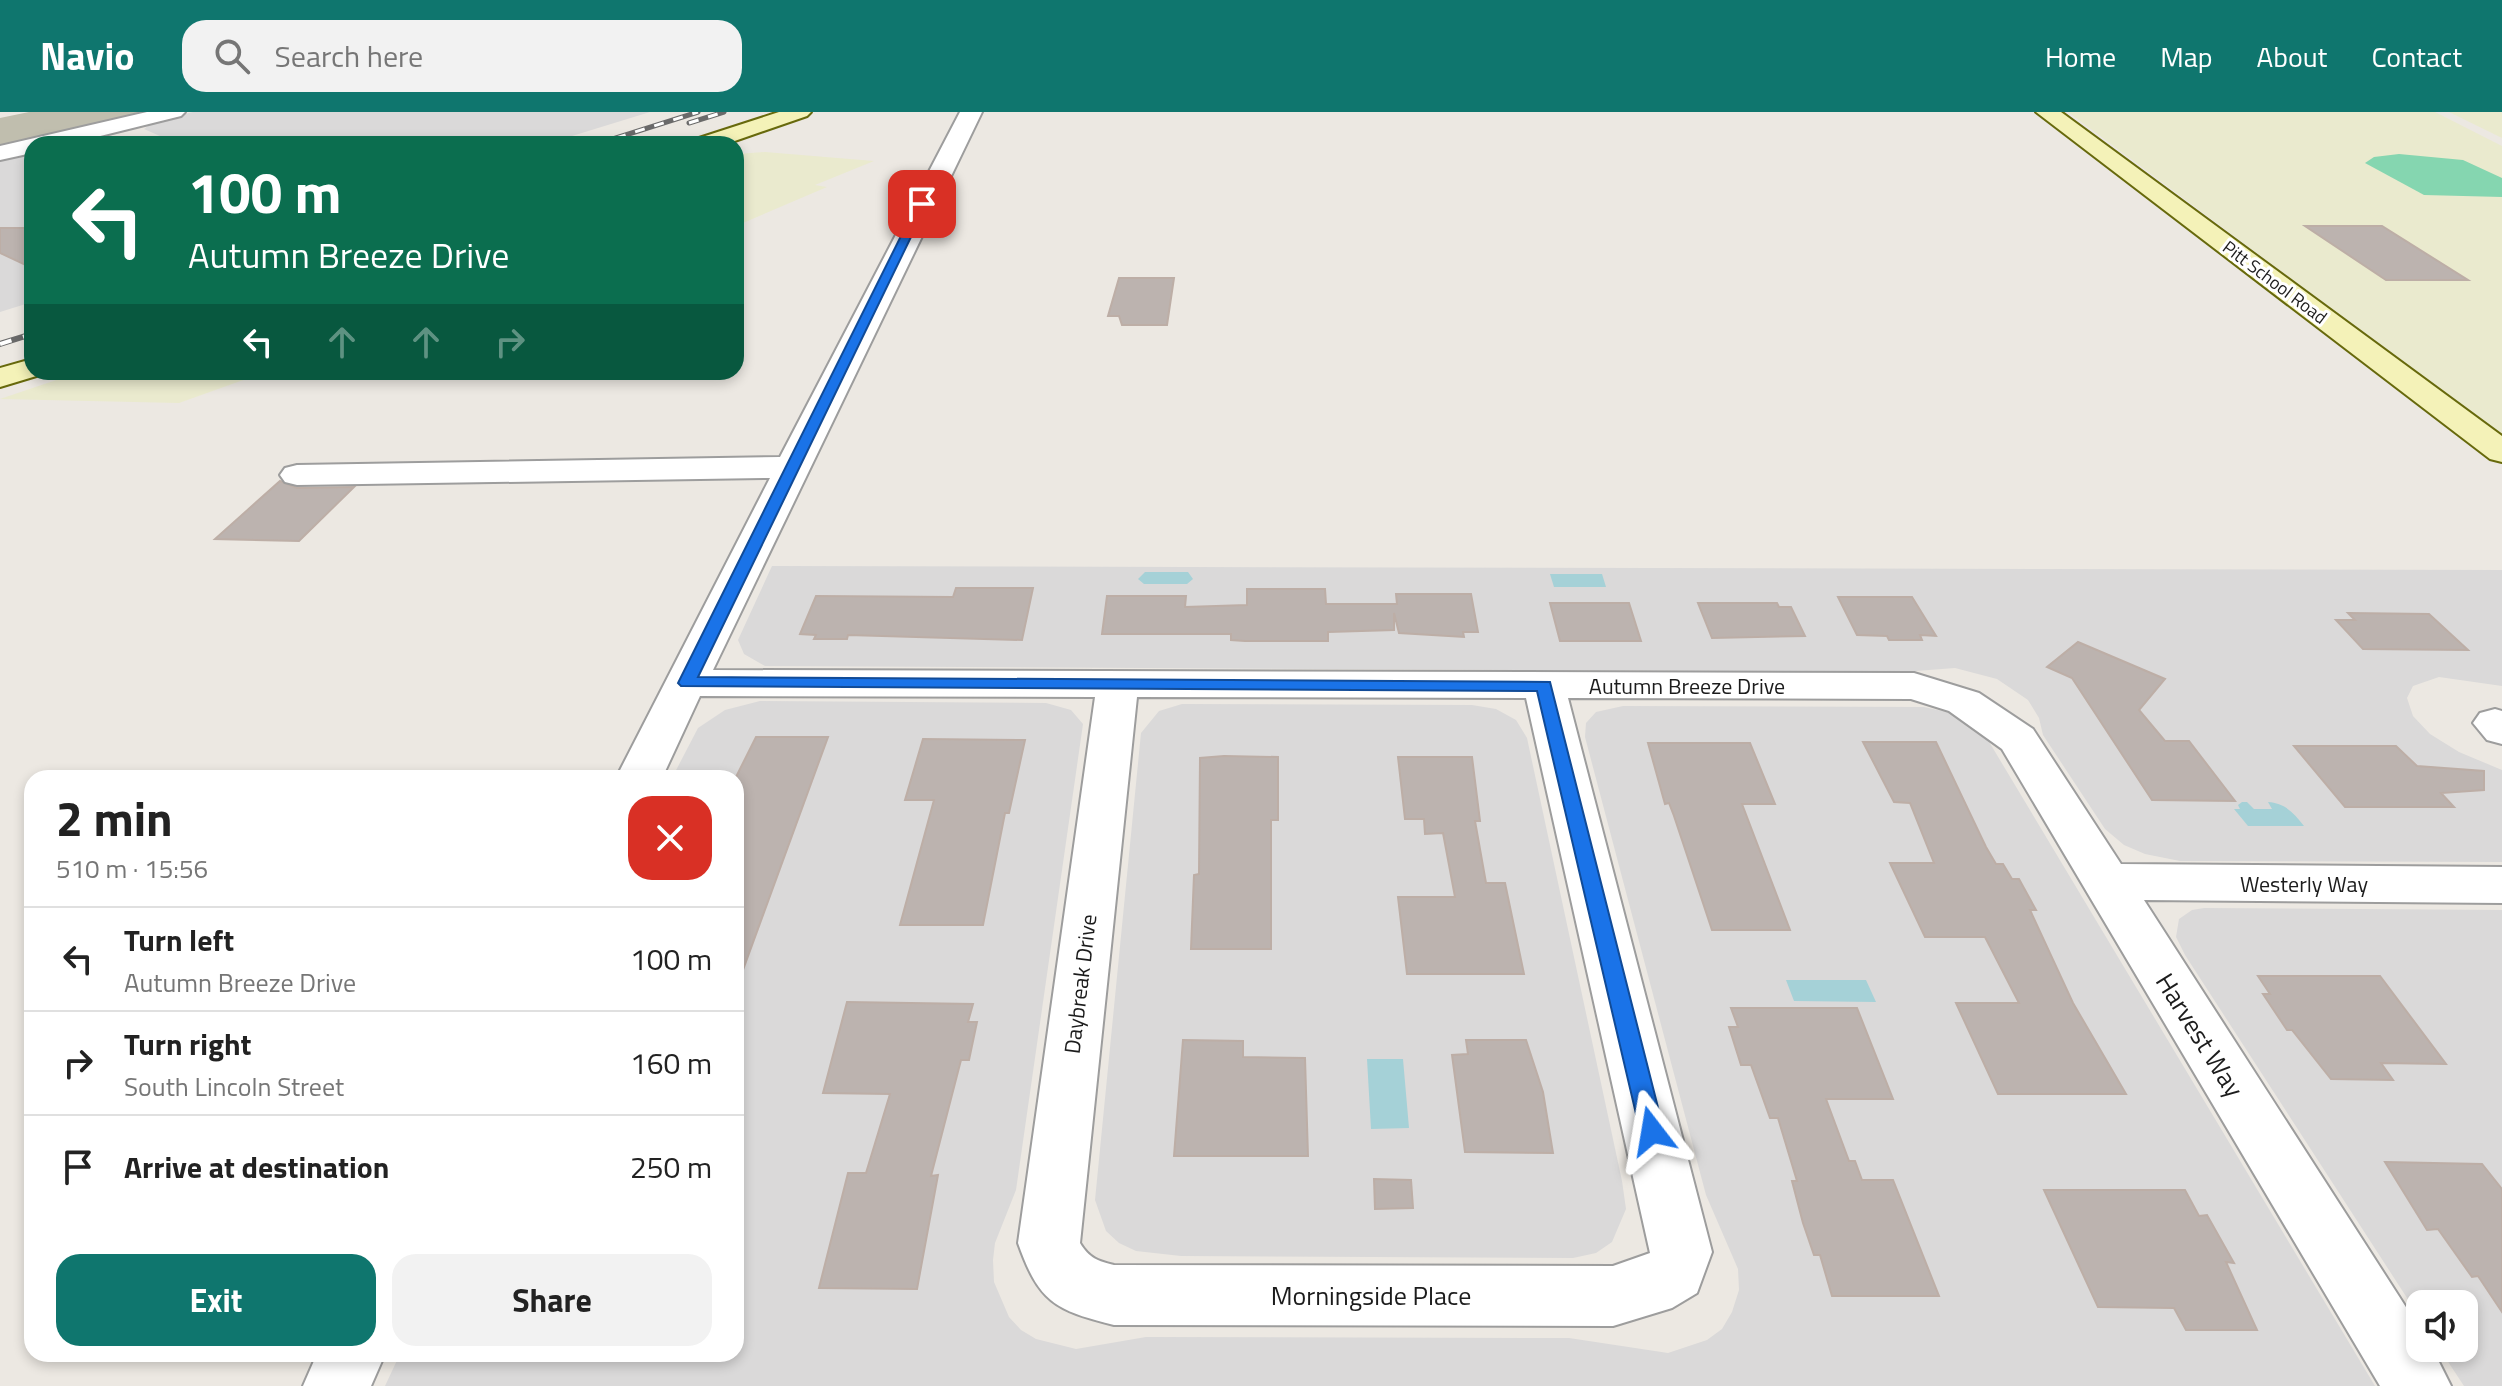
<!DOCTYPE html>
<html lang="en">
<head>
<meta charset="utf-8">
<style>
	:root { --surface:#fff; --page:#f2f2f2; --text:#222; --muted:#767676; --line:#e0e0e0; --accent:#0f766e }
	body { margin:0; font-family:"Titillium Web",sans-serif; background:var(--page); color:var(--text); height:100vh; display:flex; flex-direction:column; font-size:30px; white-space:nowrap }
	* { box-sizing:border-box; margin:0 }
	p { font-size:26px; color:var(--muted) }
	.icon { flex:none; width:44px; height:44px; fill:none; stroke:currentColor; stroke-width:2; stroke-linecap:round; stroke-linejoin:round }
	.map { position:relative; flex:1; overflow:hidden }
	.details { position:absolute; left:24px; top:658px; width:720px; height:592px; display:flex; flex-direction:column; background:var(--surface); border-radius:24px; box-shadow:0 4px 12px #0003 }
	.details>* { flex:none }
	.guide { position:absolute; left:24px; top:24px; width:720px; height:244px; border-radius:24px; box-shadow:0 4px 12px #0003; background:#0b6e4f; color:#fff; overflow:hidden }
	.buttons { position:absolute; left:2406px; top:1178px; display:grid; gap:16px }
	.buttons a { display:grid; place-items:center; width:72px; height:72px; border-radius:16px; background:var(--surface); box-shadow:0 4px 12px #0003; font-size:40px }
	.pin { position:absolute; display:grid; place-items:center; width:68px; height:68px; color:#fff; margin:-34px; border-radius:16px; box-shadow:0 4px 12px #0006 }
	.me { position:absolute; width:88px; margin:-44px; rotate:346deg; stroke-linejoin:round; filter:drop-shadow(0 0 6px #0008) }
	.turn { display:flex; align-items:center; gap:28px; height:168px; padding:0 32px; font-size:36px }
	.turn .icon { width:104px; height:104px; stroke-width:2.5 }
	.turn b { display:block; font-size:56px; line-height:68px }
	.lanes { display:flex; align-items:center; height:76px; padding:0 32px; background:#0003; justify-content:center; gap:40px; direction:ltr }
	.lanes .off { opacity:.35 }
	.round { display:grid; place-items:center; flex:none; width:84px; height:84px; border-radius:24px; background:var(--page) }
	.summary { display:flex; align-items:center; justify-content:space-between; height:136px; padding:0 32px }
	h1 { font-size:48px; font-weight:700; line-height:60px }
	.action { display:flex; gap:16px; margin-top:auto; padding:16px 32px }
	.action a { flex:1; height:92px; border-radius:24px; background:var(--accent); color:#fff; font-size:32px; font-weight:700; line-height:92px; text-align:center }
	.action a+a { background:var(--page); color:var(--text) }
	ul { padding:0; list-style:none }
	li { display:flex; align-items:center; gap:24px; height:104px; padding:0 32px; border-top:2px solid var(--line) }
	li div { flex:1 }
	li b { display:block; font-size:30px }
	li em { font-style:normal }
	header { display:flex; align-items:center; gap:48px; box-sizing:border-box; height:112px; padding:0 40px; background:var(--accent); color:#fff }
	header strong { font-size:38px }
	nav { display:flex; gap:44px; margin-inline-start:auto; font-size:28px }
	.search { width:560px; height:72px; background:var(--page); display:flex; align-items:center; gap:20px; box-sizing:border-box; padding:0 28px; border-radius:24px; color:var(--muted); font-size:30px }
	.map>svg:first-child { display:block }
	.residential { fill:#dad9d9 }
	.construction { fill:#c0beae }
	.farmland { fill:#eaeace }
	.pitch { fill:#85d6b0 }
	.water { fill:#a5d1d7 }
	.building { fill:#bcb3af; stroke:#bdaea6; stroke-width:2 }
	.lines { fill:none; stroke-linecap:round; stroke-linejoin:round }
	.street-casing { stroke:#9d9d9d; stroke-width:4 }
	.secondary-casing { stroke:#67690c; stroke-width:4 }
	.street { fill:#fff; fill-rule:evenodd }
	.secondary { fill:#f4f2b8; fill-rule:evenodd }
	.rail-far1-casing { stroke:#6a6a6a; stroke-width:5 }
	.rail-casing { stroke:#6a6a6a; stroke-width:6 }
	.rail-far1 { stroke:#fff; stroke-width:3; stroke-dasharray:10; stroke-linecap:butt }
	.rail { stroke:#fff; stroke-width:4; stroke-dasharray:12; stroke-linecap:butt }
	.route { fill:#1a73e8; stroke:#114b97; stroke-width:2 }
	.labels { text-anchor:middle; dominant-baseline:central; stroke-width:6; stroke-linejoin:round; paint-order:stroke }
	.far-street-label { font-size:18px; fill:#1c1c1c; stroke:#fff }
	.street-label { font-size:22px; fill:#1c1c1c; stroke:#fff }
	.near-street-label { font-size:26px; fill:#1c1c1c; stroke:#fff }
</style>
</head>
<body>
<header>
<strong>Navio</strong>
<div class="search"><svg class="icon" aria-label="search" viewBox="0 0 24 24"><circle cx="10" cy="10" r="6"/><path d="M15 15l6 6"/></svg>Search here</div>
<nav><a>Home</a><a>Map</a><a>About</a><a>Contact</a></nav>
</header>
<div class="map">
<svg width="2502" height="1274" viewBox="0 0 2502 1274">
	<rect width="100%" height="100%" fill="#ece8e2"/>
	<!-- residential -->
	<path class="residential" d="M193 0H650L546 32H178L144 17 153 10Z
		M32 39V190L0 200V45Z
		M772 454 2502 458V574L2439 565 2413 574 2407 586 2413 604 2430 622 2459 640 2502 658V750L2180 749 2145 742 2124 733 2105 717 2043 623 2039 606 2028 588 1997 567 1955 556 1903 560 765 554 744 542 738 528Z
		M760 589 1046 591 1071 598 1083 612 1016 1078 995 1131 993 1148 994 1170 1009 1205 1021 1218 1036 1227 1076 1237 1146 1225 1569 1226 1668 1241 1707 1228 1722 1217 1732 1200 1739 1178 1738 1157 1706 1083 1585 625 1586 611 1596 600 1623 594 1924 595 1956 602 1988 628 2375 1274H385L400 1242H736V666H672L698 616 725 598Z
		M1182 592 1472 593 1496 597 1516 608 1527 626 1622 1069 1626 1097 1612 1130 1596 1141 1573 1146 1181 1144 1136 1139 1119 1131 1106 1119 1095 1088 1141 621 1159 599Z
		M2204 796 2502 798V1274H2464L2439 1236H2464V1192H2420V1206L2185 843 2176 825 2179 807 2192 798Z"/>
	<!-- construction -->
	<path class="construction" d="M29 0H144L0 34V6Z"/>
	<!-- farmland -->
	<path class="farmland" d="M2068 0H2435L2502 34V324Z
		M2449 0H2502V26Z
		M765 40 874 49 815 73 827 75 736 114V42Z
		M80 260H266L179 291 0 287Z"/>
	<!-- pitch -->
	<path class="pitch" d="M2399 42 2463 48 2502 66V85L2424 83 2365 51 2374 45Z"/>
	<!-- water -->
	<path class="water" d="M1145 460H1188L1193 467 1187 472H1144L1138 467Z
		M1550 462H1602L1606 475H1554Z
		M2242 690H2247L2254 697H2272L2268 690C2285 691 2294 701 2304 714H2248L2234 697H2240L2238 693Z
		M1786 868H1866L1876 890 1794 889Z
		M1367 947H1403L1409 1016 1371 1017Z"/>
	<!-- building -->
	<path class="building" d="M2305 114H2382L2468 168H2386Z
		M0 116H32V156L0 141Z
		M1119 166H1174L1167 213H1122L1119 204H1108Z
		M280 369 297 376 354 375 299 429 215 427Z
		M956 476H1033L1022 528 848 523 847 527H814L816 523 800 522 816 484 953 485Z
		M1247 477H1325L1326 492H1397L1396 482H1471L1478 520H1463L1464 525 1399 521 1394 501V518L1328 520V529H1245L1231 528V522H1102L1107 484H1186L1185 495 1247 493Z
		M1838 485H1912L1936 524 1920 523 1922 528H1889L1887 524 1857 523Z
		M1550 491H1629L1641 529H1560Z
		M1698 491H1777L1779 495H1791L1805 524 1712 526Z
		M2348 501 2429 502 2468 538 2363 537 2336 508H2355Z
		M2078 530 2165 567 2139 598 2165 629H2189L2235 689 2152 688 2072 566 2047 555Z
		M756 625H828L740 866 736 865V665Z
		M923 627 1025 628 1009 701H1005L983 813H900L934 688H905Z
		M1863 630H1936L1986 735 1996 752H2003L2012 767H2019L2036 798H2030L2073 891 2126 982H1998L1956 891H2019L1985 825H1925L1890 751H1934L1910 691 1894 690Z
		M1648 631H1750L1775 692H1742L1790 818H1712L1674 704 1669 691 1665 692Z
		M2294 634H2396L2417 654 2484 659V678L2441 681 2454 695H2345Z
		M1224 644 1278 645V708H1271V837H1191L1194 763 1199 762 1200 646Z
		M1398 645H1472L1480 709H1475L1486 771H1505L1524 862H1407L1398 785H1455L1443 721 1425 722 1424 707H1405Z
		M2258 864H2380L2446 952 2381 951 2393 968 2331 967 2292 918H2287L2263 882H2270Z
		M847 890 973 892 968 910H977L969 948H961L931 1064 938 1063 917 1177 819 1176 848 1061H866L890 982 823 981Z
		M1731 896H1857L1893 987H1826L1849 1049H1855L1862 1068H1893L1939 1184H1832L1820 1143H1814L1803 1111 1792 1069H1797L1778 1006H1770L1751 953H1741L1729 915H1738Z
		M1183 928 1243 929V945L1305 946 1308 1044H1174Z
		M1466 928H1526L1543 980 1553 1041 1465 1040 1452 943 1468 942Z
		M2385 1050 2482 1052 2502 1077V1200L2478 1164 2472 1165 2438 1117 2427 1118Z
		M1374 1067 1411 1068 1413 1096 1375 1097Z
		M2044 1078H2185L2199 1104 2207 1103 2234 1151 2226 1150 2257 1218H2186L2174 1196 2098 1195Z"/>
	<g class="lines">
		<!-- street casing -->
		<g class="street-casing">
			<path id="street" d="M147 0H185L181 4 68 32H32V41L0 48V34Z
				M960 0H982L713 558 1914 561 1979 581 2033 617 2121 752 2502 755V791L2144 788 2420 1217V1236H2432L2451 1274H2380L2002 637 1949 599 1911 587 1568 586 1712 1140 1697 1181 1672 1196 1613 1214 1114 1213C1054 1198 1039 1190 1018 1131L1095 585 700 584 662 666H616L770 366 297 373 285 370 280 363 285 356 297 353 780 345ZM1137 585 1526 586 1650 1141 1613 1154 1114 1153C1098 1149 1089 1146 1080 1131Z
				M2495 597 2502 599V632L2487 628 2473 611 2480 601Z
				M317 1242H385L371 1274H303Z"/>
		</g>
		<!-- secondary casing -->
		<g class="secondary-casing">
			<path id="secondary" d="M779 0H811L807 4 726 32H693L696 27Z
				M2036 0H2061L2502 324V350L2490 347Z
				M32 247V260H44L43 262 0 275V256Z"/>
		</g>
		<!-- street -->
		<use href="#street" class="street"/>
		<!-- secondary -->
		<use href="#secondary" class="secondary"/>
		<!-- rail-far1 casing -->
		<g class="rail-far1-casing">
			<path id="rail-far1" d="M689 11 724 0
				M597 32 698 0"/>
		</g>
		<!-- rail casing -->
		<g class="rail-casing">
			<path id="rail" d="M0 232 32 222"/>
		</g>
		<!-- rail-far1 -->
		<use href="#rail-far1" class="rail-far1"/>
		<!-- rail -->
		<use href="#rail" class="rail"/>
	</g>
	<!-- route -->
	<path class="route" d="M922 89 927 92 698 565 1550 570 1664 1019 1660 1026 1652 1029 1644 1026 1640 1019 1537 579 681 574 678 571 917 92Z"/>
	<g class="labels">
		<!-- far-street labels -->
		<g class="far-street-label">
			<text transform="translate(2275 170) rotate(37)">Pitt School Road</text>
		</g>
		<!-- street labels -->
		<g class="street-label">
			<text x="1687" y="574">Autumn Breeze Drive</text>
			<text x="2304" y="772">Westerly Way</text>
			<text transform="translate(1080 872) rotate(-83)">Daybreak Drive</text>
		</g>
		<!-- near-street labels -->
		<g class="near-street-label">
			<text transform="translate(2200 923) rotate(58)">Harvest Way</text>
			<text x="1371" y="1183">Morningside Place</text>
		</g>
	</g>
</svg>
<div class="buttons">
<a><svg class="icon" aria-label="sound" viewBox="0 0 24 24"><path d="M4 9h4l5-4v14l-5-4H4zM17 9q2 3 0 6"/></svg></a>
</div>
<div class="pin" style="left:922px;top:92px;background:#d93025"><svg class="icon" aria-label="arrive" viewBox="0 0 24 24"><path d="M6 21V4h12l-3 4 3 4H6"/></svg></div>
<svg class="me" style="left:1652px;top:1019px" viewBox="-20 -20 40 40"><path d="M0-17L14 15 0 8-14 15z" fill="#1a73e8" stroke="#fff" stroke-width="4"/></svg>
<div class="guide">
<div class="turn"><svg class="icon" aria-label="left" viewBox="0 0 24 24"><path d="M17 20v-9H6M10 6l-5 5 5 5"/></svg><div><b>100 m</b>Autumn Breeze Drive</div></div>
<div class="lanes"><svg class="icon" aria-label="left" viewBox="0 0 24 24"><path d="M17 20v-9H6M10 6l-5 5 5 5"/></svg><svg class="icon off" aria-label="ahead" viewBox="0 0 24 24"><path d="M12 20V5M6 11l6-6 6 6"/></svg><svg class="icon off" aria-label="ahead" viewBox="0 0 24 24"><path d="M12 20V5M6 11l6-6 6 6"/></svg><svg class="icon off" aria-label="right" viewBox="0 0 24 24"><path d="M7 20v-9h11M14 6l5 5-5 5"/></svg></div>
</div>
<section class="details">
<div class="summary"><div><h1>2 min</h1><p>510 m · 15:56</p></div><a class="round" style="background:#d93025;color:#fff"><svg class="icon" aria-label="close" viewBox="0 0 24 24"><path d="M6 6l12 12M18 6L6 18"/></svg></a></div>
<ul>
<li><svg class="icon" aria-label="left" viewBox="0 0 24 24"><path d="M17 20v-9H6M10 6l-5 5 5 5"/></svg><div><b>Turn left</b><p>Autumn Breeze Drive</p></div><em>100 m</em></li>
<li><svg class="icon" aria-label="right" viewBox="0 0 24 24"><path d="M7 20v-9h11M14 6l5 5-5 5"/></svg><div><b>Turn right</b><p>South Lincoln Street</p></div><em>160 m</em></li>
<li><svg class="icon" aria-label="arrive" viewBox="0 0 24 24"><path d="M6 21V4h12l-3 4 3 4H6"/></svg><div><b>Arrive at destination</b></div><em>250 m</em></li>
</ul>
<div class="action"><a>Exit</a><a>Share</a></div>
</section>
</div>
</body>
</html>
